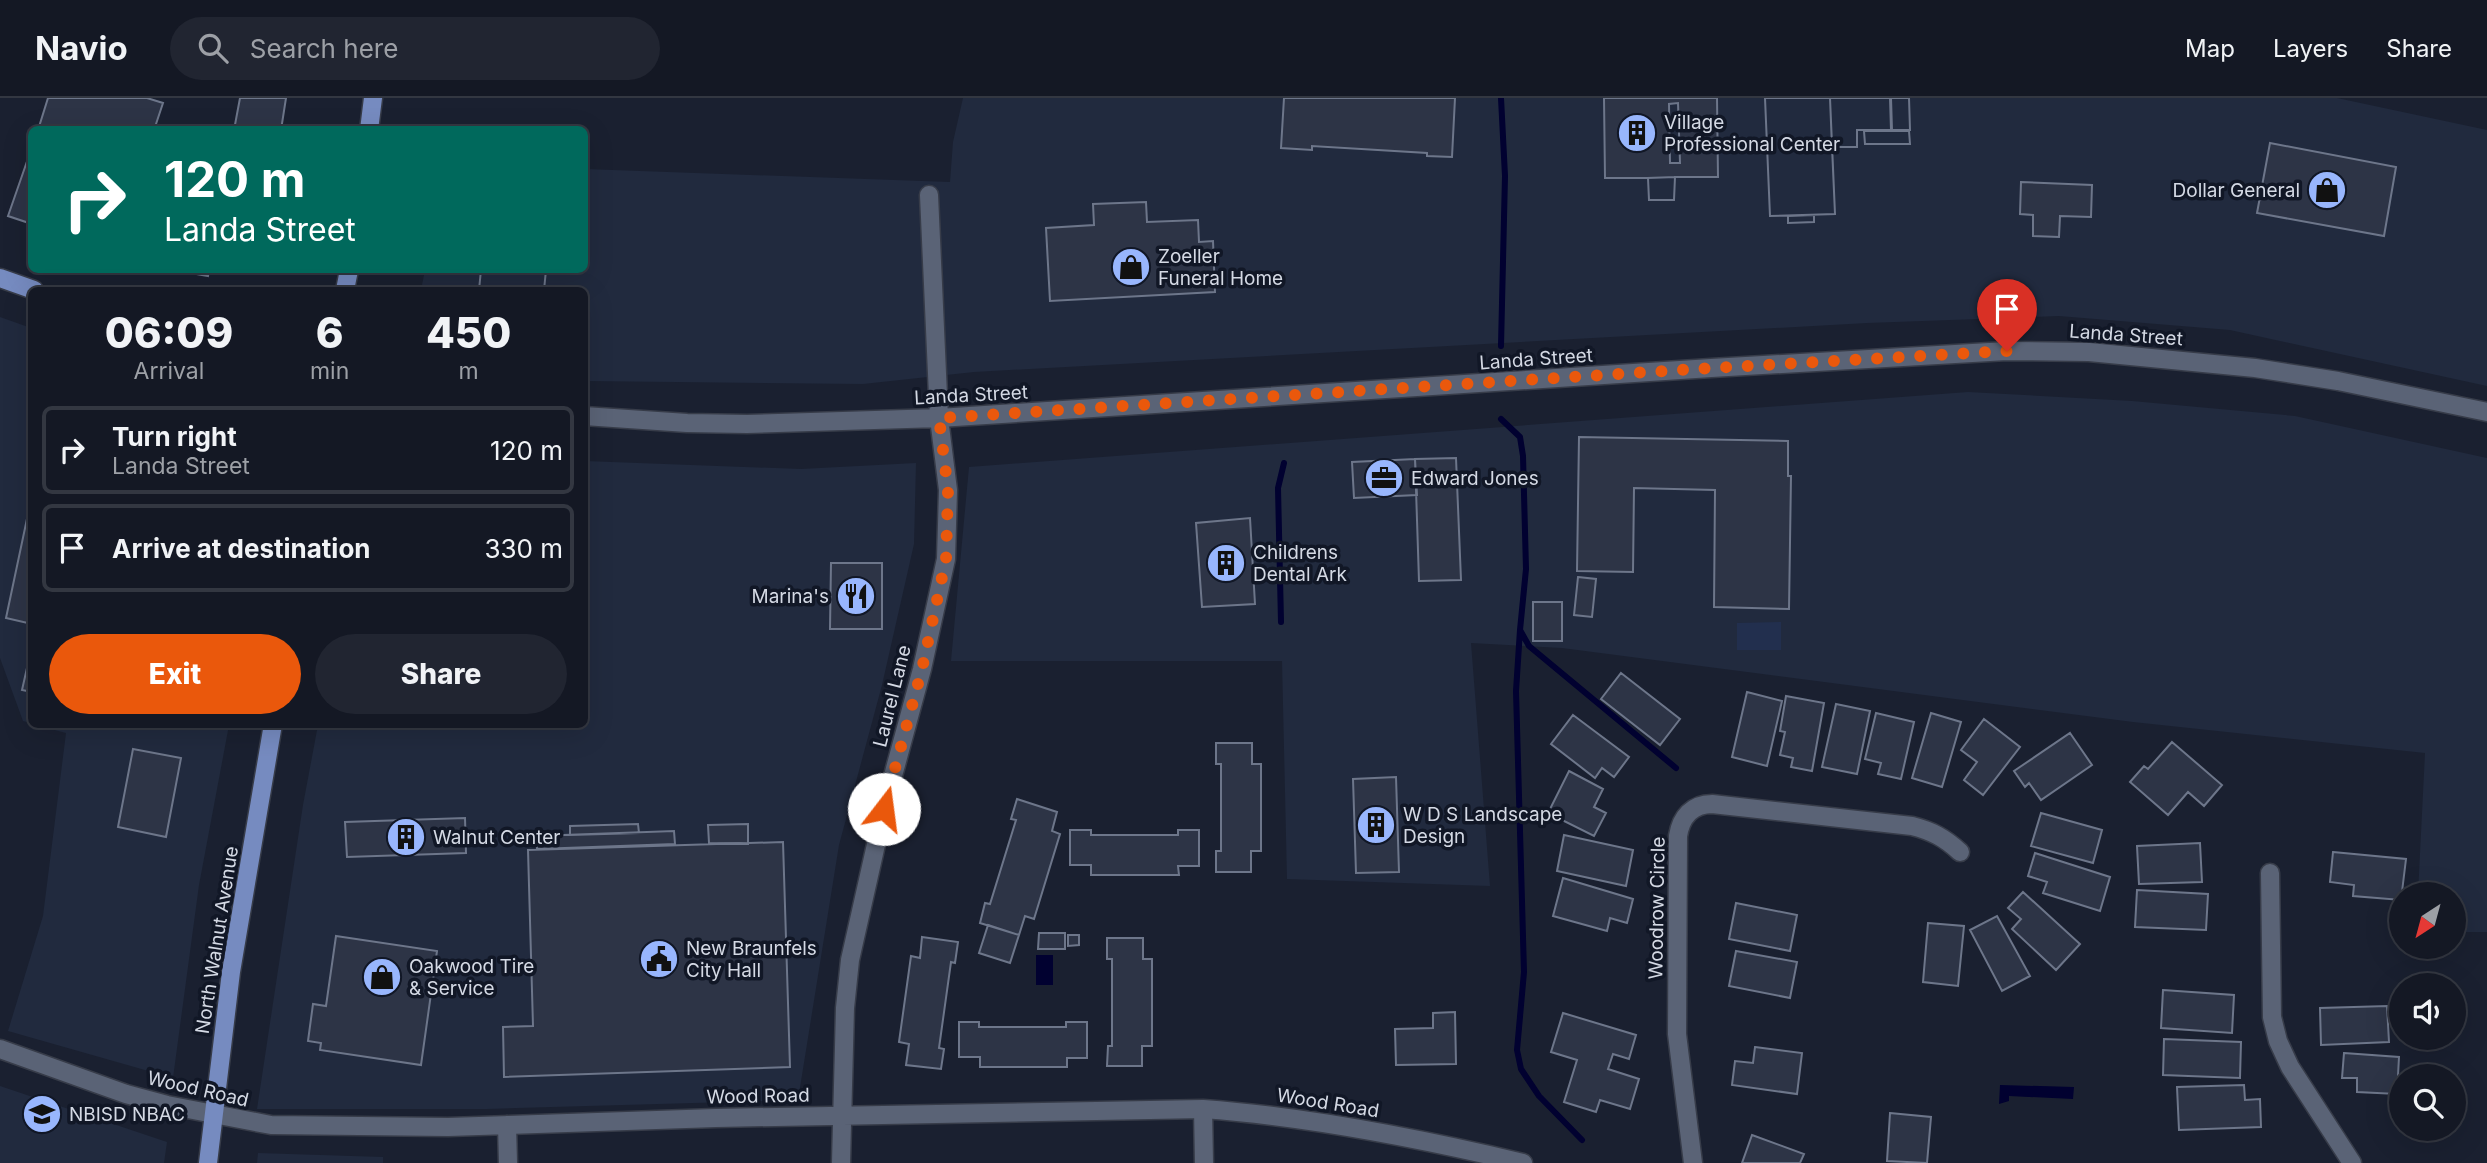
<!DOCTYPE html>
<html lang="en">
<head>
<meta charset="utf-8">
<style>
	:root { --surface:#141824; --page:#212531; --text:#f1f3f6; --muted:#9da0a6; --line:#333741; --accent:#ea580c }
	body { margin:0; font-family:Inter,sans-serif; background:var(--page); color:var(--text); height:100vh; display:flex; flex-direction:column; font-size:26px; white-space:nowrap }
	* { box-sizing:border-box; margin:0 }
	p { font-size:23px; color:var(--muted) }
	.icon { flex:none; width:38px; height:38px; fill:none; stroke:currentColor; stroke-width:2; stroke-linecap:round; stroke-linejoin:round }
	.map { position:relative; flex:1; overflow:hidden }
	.drawer { position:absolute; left:28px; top:189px; width:560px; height:441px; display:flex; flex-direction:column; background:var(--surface); border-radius:10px; box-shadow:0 7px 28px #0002,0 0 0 2px var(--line) }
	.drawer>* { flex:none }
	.guide { position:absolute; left:28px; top:28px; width:560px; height:147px; border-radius:10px; box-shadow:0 7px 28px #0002,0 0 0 2px var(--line); background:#00695c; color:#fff; overflow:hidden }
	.needle { width:46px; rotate:216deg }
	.fabs { position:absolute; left:2389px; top:784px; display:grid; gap:14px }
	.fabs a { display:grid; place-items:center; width:77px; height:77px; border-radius:50%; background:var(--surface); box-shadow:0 7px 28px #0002,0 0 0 2px var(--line); font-size:35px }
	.pin { position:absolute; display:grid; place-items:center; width:60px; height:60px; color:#fff; margin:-72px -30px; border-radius:50% 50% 50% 0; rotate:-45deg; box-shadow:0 0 7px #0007 }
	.pin .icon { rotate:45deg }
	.me { position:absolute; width:77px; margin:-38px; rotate:15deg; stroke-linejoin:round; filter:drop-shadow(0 0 5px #0008) }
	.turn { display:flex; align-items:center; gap:24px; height:147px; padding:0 21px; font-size:32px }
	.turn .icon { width:91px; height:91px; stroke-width:2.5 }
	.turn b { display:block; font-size:49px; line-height:60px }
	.eta { display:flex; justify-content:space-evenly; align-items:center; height:119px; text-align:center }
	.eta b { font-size:42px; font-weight:800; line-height:49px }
	.primary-button { display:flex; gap:14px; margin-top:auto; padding:14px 21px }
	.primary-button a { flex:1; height:80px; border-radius:42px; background:var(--accent); color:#fff; font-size:28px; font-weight:800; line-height:80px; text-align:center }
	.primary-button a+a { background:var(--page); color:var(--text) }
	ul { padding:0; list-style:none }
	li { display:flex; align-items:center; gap:21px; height:88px; margin:0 14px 10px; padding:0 7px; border:4px solid var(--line); border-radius:10px }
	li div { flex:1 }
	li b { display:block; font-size:26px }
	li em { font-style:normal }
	header { display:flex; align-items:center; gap:42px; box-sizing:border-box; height:98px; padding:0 35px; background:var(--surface); border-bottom:2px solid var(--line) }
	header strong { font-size:33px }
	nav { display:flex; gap:38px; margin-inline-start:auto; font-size:24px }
	.search { width:490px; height:63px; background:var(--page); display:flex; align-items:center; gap:18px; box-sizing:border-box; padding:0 24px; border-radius:38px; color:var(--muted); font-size:26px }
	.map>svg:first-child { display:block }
	.built { fill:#212a3e }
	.green { fill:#222f4e }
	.water { fill:#010130 }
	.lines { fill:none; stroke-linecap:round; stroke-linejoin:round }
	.stream { stroke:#010130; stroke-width:6 }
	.building { fill:#2d3446; stroke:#6d768a; stroke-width:2; fill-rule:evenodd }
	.minor-casing { stroke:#373c49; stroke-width:21 }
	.major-casing { stroke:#373c49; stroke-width:21 }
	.minor { stroke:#5a6376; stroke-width:18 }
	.major { stroke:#768bc0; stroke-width:18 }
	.route { stroke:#ea580c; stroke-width:12; stroke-dasharray:0 21.6 }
	.labels { text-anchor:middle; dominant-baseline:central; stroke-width:7; stroke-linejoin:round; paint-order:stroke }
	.poi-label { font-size:19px; fill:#d4d9e4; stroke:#111726; text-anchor:start }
	.street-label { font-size:19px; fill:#d4d9e4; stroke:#111726 }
</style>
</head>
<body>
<header>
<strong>Navio</strong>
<div class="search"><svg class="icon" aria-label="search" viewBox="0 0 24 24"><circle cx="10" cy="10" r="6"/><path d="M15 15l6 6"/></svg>Search here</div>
<nav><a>Map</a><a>Layers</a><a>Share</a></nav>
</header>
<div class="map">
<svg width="2487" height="1065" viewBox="0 0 2487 1065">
	<rect width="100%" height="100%" fill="#1a2030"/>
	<!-- built -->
	<path class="built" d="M963 0H2337L2487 32V288L2230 232 2059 218 1867 225 974 274 863 286 585 283 584 192H421L425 172H584L585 71 950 84 953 44Z
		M0 219 31 230V625L23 623 0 560Z
		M1968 294 2132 303 2295 318 2487 360V834H2454V796H2418L2425 655 2133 624 1562 550 1471 545 1490 788 1287 781 1282 563H951L969 369Z
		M585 363 801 371 916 365 914 446 882 587 839 747 798 1002 486 1011H257L303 707 318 627 584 626Z
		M36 627H229L199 787 173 980 8 933 43 818 66 635Z
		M0 988 167 1044 164 1065H0Z
		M258 1055 383 1059V1065H257Z"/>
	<!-- green -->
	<path class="green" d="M1781 524V552H1737V525Z"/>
	<!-- water -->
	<path class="water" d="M1036 857H1053V887H1036Z
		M2000 987 2074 989 2073 1001 2009 998V1003L1999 1006Z"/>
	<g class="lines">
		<!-- stream -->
		<path class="stream" d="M1501 0 1505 78 1501 248
			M1501 321 1520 339 1523 358 1526 471 1520 532 1529 548 1676 670
			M1281 524 1278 390 1284 365
			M1520 532 1516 593 1524 874 1517 952 1521 971 1539 998 1582 1042"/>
	</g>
	<!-- building -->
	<path class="building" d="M48 0H147L163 5 154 32H38Z
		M240 0H286L281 32H234Z
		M1284 0H1455L1452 59 1427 58V55L1312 48V52L1281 50Z
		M1604 0H1717L1718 79H1675L1674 102H1649L1648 80H1605ZM1678 5 1680 65H1670L1669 6Z
		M1765 0H1890L1891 32H1857V49H1832L1835 116 1770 118Z
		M1765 0H1830L1835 116 1770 118Z
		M1830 0H1890L1891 32H1857V49H1832Z
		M1891 0H1909L1910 32H1892Z
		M1891 0H1909L1910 32H1892Z
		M1864 33H1909L1910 46H1865Z
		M1864 33H1909L1910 46H1865Z
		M2270 45 2396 69 2384 138 2257 115Z
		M32 49V126L8 118Z
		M1675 79 1674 102H1649L1648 80Z
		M2021 84 2092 87 2091 119 2060 118 2059 139 2033 138V117L2020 116Z
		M1146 104 1147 124 1198 122 1199 144 1213 143 1215 194 1050 203 1046 130 1094 127 1093 106Z
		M1814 117V124L1788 125V118Z
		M1814 117V124L1788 125V118Z
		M174 172H209L208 178Z
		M481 172H546L544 192H479Z
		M481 172H546L544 192H479Z
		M1579 339 1788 343V378H1791L1789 511 1714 509 1715 392 1634 390 1633 474 1577 473Z
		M1456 360 1461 482 1419 483 1415 361Z
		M1415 361 1417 397 1354 400 1352 364Z
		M28 416 32 417V526L6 520Z
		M1250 420 1255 506 1202 509 1196 425Z
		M831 465H882V531H830Z
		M1578 479 1596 481 1592 519 1574 517Z
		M1533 504H1562V543H1533Z
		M32 548V594L22 592Z
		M1621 575 1680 621 1660 647 1601 601Z
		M1747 594 1782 603 1767 668 1732 659Z
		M1786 598 1824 605 1812 673 1791 669 1793 660 1780 657 1785 634 1780 633Z
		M1836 606 1870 613 1857 676 1822 669Z
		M1876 615 1914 624 1901 681 1878 676 1881 665 1865 661Z
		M1931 615 1961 624 1942 689 1912 680Z
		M1573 617 1629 659 1614 679 1602 670 1595 680 1551 646Z
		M1984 621 2020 649 1983 697 1964 682 1977 664 1961 652Z
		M2070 635 2092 667 2041 702 2029 685 2025 689 2014 673Z
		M2172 644 2222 687 2204 708 2188 694 2168 717 2130 684 2144 668 2148 671Z
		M1216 645H1252V666H1261V753H1251V774H1216V753H1221V666H1216Z
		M133 651 181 660 166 739 118 729Z
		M1569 673 1603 691 1594 709 1606 715 1594 738 1548 715Z
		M1396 679 1399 774 1356 775 1353 681Z
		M1017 701 1057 714 1052 733 1060 736 1034 821 1025 818 1019 837 980 825 985 805 990 806 1016 722 1011 721Z
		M2041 715 2102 732 2093 765 2031 748Z
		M465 720 466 755 347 759 345 724Z
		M638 726 639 735 570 737V728Z
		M748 726V746L709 745 708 727Z
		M1070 732H1091V737H1178V732H1199V768H1178L1179 777H1091V767H1070Z
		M674 733 675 746 537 751 536 738Z
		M1564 737 1633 752 1626 788 1557 773Z
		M783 744 790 969 504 979 503 929 533 928 528 752Z
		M2200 745 2202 784 2139 786 2137 748Z
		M2333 754 2406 761 2401 802 2353 798 2354 787 2330 784Z
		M2035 755 2110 779 2100 813 2043 795 2047 784 2028 778Z
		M1563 780 1633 801 1627 825 1610 820 1607 833 1553 818Z
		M2137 792 2208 796 2206 832 2135 829Z
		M2023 794 2080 846 2056 872 2012 831 2021 821 2008 810Z
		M1736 805 1797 817 1790 853 1729 841Z
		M1997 818 2030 878 2002 893 1970 832Z
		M1928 825 1964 828 1958 888 1923 884Z
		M988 827 1019 837 1010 865 979 855Z
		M1039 835H1065V851H1038Z
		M1068 837H1079V847L1068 848Z
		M336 838 437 853 421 967 320 952 321 945 308 943 313 906 326 908Z
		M922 839 958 844 955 865 951 864 939 950 944 951 941 971 906 967 909 946 899 944 911 858 920 860Z
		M1107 840H1143V861H1152V948H1142V968H1107L1108 948H1112V861H1107Z
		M1736 853 1797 864 1790 900 1729 888Z
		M2163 892 2234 897 2232 935 2161 930Z
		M2387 908 2389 944 2321 947 2320 910Z
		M1455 914 1456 966 1396 967 1395 931 1433 930V915Z
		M1563 915 1636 937 1629 961 1613 956 1608 971 1639 981 1630 1011 1600 1002 1596 1014 1564 1004 1577 962 1551 954Z
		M959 924H979V929H1066V924H1087V960H1067V969H980V959H959Z
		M2164 941 2241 944 2240 980 2163 977Z
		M1755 949 1802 955 1797 996 1732 987 1735 963 1753 965Z
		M2344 955 2399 959 2397 996 2357 994V980H2342Z
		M2244 987 2245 1002 2260 1001 2261 1029 2179 1032 2177 989Z
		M1890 1015 1931 1019 1927 1065 1887 1063Z
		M1752 1037 1804 1056 1800 1065H1742Z"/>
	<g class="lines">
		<!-- minor casing -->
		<g class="minor-casing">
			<path id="minor" d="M584 318 687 325 747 326 939 320 1711 270 2007 253 2089 254 2255 270 2338 283 2487 314
				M2270 775 2272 919 2278 943 2290 969 2352 1065
				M0 951 126 996 167 1007 271 1027 448 1029 716 1020 1203 1011C1311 1019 1418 1040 1523 1065
				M1203 1011 1204 1065
				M507 1027 508 1065
				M841 1065 845 910 850 862 884 711 922 571 946 461 948 392 939 320 929 97
				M1693 1065 1677 936 1678 738C1681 719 1692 706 1712 706L1912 728C1932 733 1945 740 1960 754"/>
		</g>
		<!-- major casing -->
		<g class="major-casing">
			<path id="major" d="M369 32 373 0
				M0 180 34 192
				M345 192 349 172
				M208 1065 231 874 273 626"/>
		</g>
		<!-- minor -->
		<use href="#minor" class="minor"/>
		<!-- major -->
		<use href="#major" class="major"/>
	</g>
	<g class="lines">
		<!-- route -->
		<path class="route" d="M884 711 922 571 946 461 948 392 939 320 1711 270 2007 253"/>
	</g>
	<!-- icons -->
	<defs>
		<g id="building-disc" transform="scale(2.0125)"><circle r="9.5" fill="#98b6fd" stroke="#111726"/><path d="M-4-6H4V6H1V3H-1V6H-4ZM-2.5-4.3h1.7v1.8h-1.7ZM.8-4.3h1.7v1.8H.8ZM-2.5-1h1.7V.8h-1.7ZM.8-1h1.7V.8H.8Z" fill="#111"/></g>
		<g id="shop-disc" transform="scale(2.0125)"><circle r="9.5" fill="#98b6fd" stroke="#111726"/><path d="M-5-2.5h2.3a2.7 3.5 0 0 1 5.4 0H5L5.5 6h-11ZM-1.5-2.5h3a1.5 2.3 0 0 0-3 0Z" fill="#111"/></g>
		<g id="office-disc" transform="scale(2.0125)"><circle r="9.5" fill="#98b6fd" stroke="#111726"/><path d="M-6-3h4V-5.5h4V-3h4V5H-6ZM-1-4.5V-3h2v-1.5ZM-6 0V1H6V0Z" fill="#111"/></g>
		<g id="restaurant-disc" transform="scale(2.0125)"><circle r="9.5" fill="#98b6fd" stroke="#111726"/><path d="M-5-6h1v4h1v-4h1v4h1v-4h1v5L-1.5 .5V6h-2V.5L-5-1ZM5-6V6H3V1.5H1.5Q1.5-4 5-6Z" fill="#111"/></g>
		<g id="civic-disc" transform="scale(2.0125)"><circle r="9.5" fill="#98b6fd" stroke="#111726"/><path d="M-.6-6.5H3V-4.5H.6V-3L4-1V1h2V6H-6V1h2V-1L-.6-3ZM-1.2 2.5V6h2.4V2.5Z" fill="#111"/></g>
		<g id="school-disc" transform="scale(2.0125)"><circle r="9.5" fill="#98b6fd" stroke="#111726"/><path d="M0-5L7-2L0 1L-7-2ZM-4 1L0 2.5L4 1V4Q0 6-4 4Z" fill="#111"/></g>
	</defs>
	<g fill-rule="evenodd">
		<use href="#building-disc" x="1637" y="35"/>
		<use href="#shop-disc" x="2327" y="92"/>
		<use href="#shop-disc" x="1131" y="169"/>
		<use href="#office-disc" x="1384" y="380"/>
		<use href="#building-disc" x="1226" y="465"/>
		<use href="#restaurant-disc" x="856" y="498"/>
		<use href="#building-disc" x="1376" y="727"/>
		<use href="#building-disc" x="406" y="739"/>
		<use href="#civic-disc" x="659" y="861"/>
		<use href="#shop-disc" x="382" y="879"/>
		<use href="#school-disc" x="42" y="1016"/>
	</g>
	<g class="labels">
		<!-- poi labels -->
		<g class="poi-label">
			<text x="1664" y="24">Village<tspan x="1664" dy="22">Professional Center</tspan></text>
			<text x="2300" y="92" text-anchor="end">Dollar General</text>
			<text x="1158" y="158">Zoeller<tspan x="1158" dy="22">Funeral Home</tspan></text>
			<text x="1411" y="380">Edward Jones</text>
			<text x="1253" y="454">Childrens<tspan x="1253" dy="22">Dental Ark</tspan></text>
			<text x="829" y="498" text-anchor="end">Marina's</text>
			<text x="1403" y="716">W D S Landscape<tspan x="1403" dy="22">Design</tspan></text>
			<text x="433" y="739">Walnut Center</text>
			<text x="686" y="850">New Braunfels<tspan x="686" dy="22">City Hall</tspan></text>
			<text x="409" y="868">Oakwood Tire<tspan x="409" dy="22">&amp; Service</tspan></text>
			<text x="69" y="1016">NBISD NBAC</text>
		</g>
		<!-- street labels -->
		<g class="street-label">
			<text transform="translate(2126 237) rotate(4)">Landa Street</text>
			<text transform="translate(1536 261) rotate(-4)">Landa Street</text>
			<text transform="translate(971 297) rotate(-3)">Landa Street</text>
			<text transform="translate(892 598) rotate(-76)">Laurel Lane</text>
			<text transform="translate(1657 810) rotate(-89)">Woodrow Circle</text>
			<text transform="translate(217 842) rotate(-81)">North Walnut Avenue</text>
			<text transform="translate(198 991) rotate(13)">Wood Road</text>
			<text transform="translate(758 998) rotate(-1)">Wood Road</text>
			<text transform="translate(1328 1005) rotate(9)">Wood Road</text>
		</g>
	</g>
</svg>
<div class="fabs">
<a><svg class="needle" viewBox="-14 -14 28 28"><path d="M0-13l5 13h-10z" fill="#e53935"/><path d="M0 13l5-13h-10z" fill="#9da0a6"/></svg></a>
<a><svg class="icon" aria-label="sound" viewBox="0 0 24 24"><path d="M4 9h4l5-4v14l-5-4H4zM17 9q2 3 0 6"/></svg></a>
<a><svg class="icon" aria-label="search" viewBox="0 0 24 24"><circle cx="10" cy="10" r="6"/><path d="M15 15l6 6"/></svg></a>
</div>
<div class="pin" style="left:2007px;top:253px;background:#d93025"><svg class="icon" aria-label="arrive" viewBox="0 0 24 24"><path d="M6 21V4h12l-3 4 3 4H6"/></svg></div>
<svg class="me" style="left:884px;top:711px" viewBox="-20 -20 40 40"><circle r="19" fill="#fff"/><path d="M0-13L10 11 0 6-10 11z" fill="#ea580c"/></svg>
<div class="guide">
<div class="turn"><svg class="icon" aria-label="right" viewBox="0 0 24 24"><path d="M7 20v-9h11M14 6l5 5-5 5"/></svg><div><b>120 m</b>Landa Street</div></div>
</div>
<section class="drawer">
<div class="eta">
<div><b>06:09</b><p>Arrival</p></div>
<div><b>6</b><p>min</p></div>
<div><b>450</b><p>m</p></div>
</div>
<ul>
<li><svg class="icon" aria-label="right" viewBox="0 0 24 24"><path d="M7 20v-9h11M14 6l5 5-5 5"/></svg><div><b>Turn right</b><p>Landa Street</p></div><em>120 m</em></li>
<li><svg class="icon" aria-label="arrive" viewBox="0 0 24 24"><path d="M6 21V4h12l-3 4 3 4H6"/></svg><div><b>Arrive at destination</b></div><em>330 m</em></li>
</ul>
<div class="primary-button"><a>Exit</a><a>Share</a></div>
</section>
</div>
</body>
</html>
